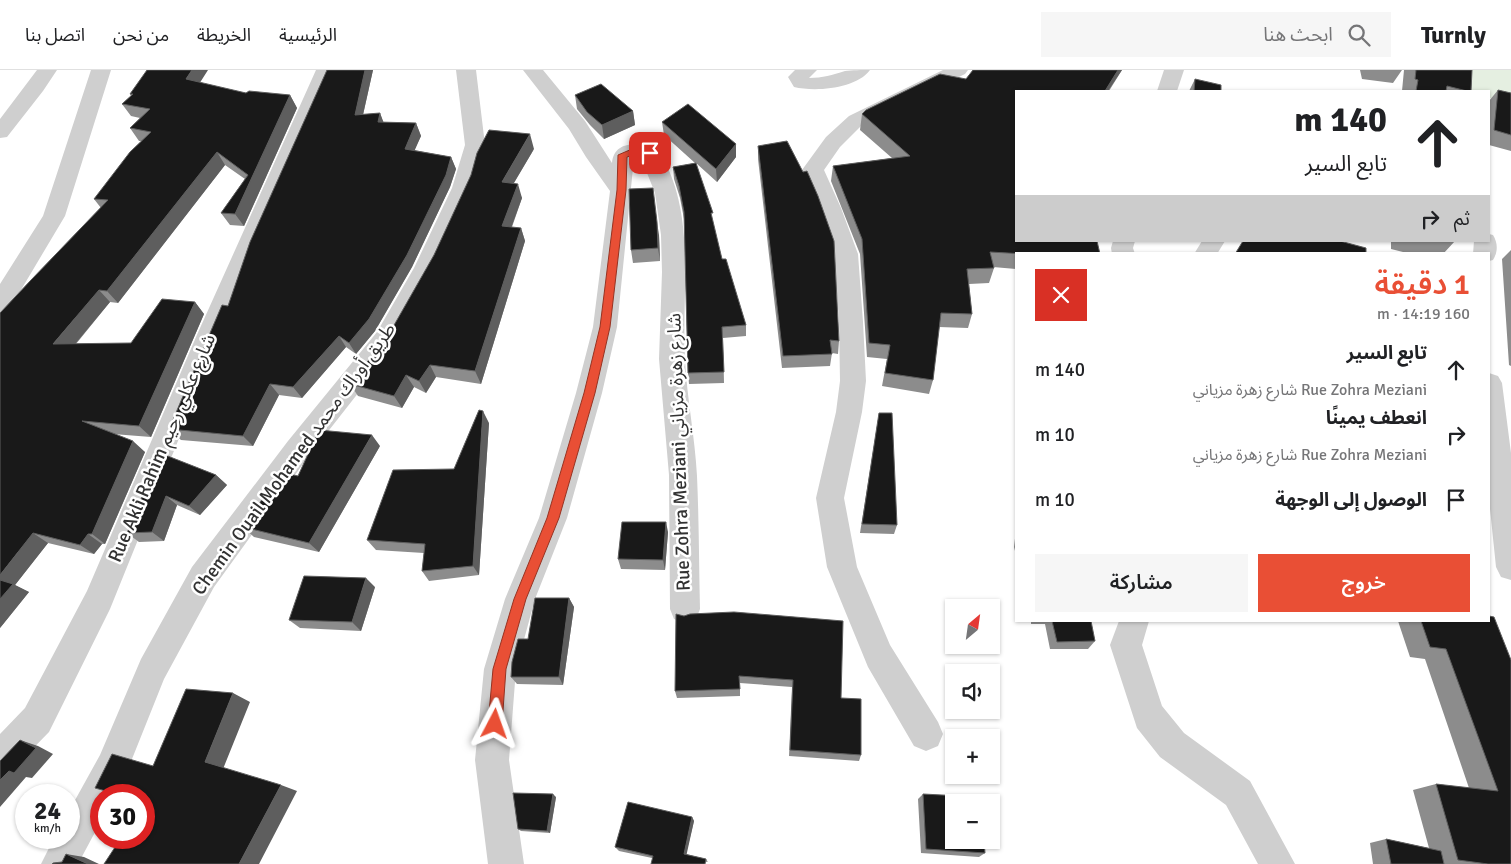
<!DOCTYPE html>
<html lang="ar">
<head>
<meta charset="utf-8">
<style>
	:root { --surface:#fff; --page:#f6f6f6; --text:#202124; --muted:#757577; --line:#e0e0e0; --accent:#e94f35 }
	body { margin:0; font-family:Signika,"Noto Sans Arabic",sans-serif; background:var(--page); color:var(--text); direction:rtl; height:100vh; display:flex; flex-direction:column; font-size:19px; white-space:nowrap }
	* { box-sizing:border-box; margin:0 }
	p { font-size:16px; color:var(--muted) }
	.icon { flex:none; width:28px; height:28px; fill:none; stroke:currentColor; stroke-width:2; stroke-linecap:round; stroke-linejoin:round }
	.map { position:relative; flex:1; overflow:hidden; direction:ltr }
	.drawer { position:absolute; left:1015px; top:182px; width:475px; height:370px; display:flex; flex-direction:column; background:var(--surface); border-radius:0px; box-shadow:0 1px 4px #0004; direction:rtl }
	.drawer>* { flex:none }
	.banner { position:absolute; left:1015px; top:20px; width:475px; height:152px; border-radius:0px; box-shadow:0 1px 4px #0004; direction:rtl; background:#fff; color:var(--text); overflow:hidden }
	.needle { width:32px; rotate:29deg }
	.fabs { position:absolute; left:945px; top:529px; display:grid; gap:10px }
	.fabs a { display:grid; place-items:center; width:55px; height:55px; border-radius:0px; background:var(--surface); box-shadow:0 1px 4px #0004; font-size:25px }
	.speed { position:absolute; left:15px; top:714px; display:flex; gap:10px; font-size:25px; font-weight:700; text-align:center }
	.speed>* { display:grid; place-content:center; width:65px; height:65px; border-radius:50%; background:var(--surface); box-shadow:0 1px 4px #0004; line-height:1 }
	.speed small { font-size:12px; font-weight:400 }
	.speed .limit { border:8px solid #d22; background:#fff; color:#111 }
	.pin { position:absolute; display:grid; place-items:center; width:42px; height:42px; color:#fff; margin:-21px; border-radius:10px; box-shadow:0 2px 8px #0006 }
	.me { position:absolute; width:55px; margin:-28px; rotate:4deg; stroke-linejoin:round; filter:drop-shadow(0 0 4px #0008) }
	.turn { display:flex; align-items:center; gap:18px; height:105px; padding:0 20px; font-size:22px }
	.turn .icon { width:65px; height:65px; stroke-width:2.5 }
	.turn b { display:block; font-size:35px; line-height:42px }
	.then { display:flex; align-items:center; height:48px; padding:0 20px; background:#0003; gap:10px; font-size:19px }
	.round { display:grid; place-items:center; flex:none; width:52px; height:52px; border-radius:0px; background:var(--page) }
	.overview { display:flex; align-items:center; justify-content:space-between; height:85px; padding:0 20px }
	h1 { font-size:30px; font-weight:600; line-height:38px; color:var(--accent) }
	.button { display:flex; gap:10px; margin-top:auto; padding:10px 20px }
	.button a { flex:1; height:58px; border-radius:0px; background:var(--accent); color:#fff; font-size:20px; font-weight:600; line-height:58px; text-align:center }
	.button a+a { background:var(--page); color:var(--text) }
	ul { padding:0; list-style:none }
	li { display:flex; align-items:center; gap:15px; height:65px; padding:0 20px }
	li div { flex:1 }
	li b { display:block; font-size:19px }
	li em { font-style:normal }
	header { display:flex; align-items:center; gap:30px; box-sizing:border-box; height:70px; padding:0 25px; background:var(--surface); border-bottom:1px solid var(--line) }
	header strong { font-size:24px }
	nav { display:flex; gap:28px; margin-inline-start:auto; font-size:18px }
	.search { width:350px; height:45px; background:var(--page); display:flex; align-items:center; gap:12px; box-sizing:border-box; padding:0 18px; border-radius:0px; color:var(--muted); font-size:19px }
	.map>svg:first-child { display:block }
	.green { fill:#e5efe1 }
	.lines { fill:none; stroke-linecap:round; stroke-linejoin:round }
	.minor { fill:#cfcfcf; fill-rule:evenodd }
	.tertiary { fill:#cfcfcf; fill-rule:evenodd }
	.wall { fill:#8c8c8c }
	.shaded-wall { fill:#5e5e5e }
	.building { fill:#191919; stroke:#5e5e5e }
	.route { fill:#e94f35; stroke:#973322 }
	.labels { text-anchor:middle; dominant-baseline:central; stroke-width:5; stroke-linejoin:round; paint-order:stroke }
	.street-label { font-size:19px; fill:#323232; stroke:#fff }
</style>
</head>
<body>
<header>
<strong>Turnly</strong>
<div class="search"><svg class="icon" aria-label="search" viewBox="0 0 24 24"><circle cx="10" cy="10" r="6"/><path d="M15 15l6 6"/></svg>ابحث هنا</div>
<nav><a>الرئيسية</a><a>الخريطة</a><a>من نحن</a><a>اتصل بنا</a></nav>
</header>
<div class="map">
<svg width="1511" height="794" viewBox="0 0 1511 794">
	<rect width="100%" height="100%" fill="#fff"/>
	<!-- green -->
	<path class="green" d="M1416 0H1511V31L1489 28V21H1451Z"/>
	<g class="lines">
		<!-- minor -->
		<path class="minor" d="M316 0H336L220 267 110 539 49 662 12 700 0 705V664L25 638 87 521 196 267Z
			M523 0H543L585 51 612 93C614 69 641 73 657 78 698 141 681 220 685 290 687 329 695 367 697 406 699 451 699 495 700 539L696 549 685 553 674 549 670 539 669 405 659 289 662 202 661 165 655 123 641 88H634L617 257 602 323 567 448 535 529 516 599 509 690 524 794H488L475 690 484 599 505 529 539 448 576 323 593 257 610 121 586 87 569 59Z
			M943 0H968L965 4 863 54 840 77 824 100 841 138 858 184 863 252 866 311 862 342 844 428 857 497 890 575 938 652 943 664 938 676 926 681 914 676 868 597 827 497 816 428 836 342 840 311 839 252 834 184 819 138 802 100 826 67 849 46Z
			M1489 164 1493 165C1498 173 1498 182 1493 190L1489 191V184H1473L1474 171H1489Z
			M1202 171H1225L1217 184H1194Z
			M1489 303 1498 306 1502 313 1511 383V510L1501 507 1496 497 1489 429Z"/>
		<!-- tertiary -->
		<path class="tertiary" d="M37 0H57L43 21 7 67 0 68V49Z
			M91 0H111L65 146 9 240 0 243V214L43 146Z
			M456 0H476L485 75 474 118 438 198 395 276 308 387 214 517 164 609 124 709 115 725H101V751L78 794H41L54 768H69V741L100 685 141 589 192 497 288 371 377 262 414 198 452 118 465 75Z
			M795 0H817L809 8C823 8 832 5 845 1 852 0 862 0 870 0 856 19 815 22 794 17L788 7Z
			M1164 0H1184L1177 21H1157Z
			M1113 171H1135L1133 178 1135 184H1112L1111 178Z
			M1119 551H1149L1142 575 1162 636 1184 663 1250 711 1295 794H1258L1226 735 1160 687 1137 658 1110 575Z"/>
	</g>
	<!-- wall -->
	<path class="wall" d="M327 0H373L363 45 380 43 383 52 416 53 421 66 414 80 451 87 456 99 450 117 412 197 375 261 356 284 346 277 302 328 279 325 253 376 181 370 169 359 228 236Z
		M973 0H1122L1109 21H1016V171L1100 184H1016V199L993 197 994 198 989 213 969 214 972 244 968 258 939 257 933 310 929 324 882 316 887 289 867 287 860 184 831 111 833 96 892 88 860 60 862 44 966 9Z
		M1360 0H1402L1393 13 1362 9Z
		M1404 0H1472L1471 21H1402Z
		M1195 9 1221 21H1189Z
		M200 13 246 23 290 25 297 38 244 156 230 155 221 143 245 109 225 95 118 233 110 232 76 274 131 273 195 232 204 244 151 367 113 364 145 382 105 474H102L94 484 48 473 15 515 29 522 0 558 101 138 94 129 142 71H139L130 58 140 48 131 46 122 34 131 26 130 24Z
		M1498 20 1511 23V81L1489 75V31Z
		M575 25 633 41 635 55 604 69 590 55 577 39Z
		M662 52 736 74V87L717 112 696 93 713 153 722 189 746 255V266L723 268 724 313 689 314 688 303 684 149 680 128 674 109 673 97 695 93 664 65Z
		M758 76 839 271 838 284 832 283 830 296 782 298 758 89Z
		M534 79 514 113 522 128 512 157 521 158 525 171 481 314 436 307 426 323 414 317 402 338 358 326 350 314Z
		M659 165 660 191 633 193 631 180Z
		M1391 171H1455L1443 184H1411L1391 179Z
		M1511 180V296L1509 295 1502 189Z
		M879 343 897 455 894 464 860 463Z
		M489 353 479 505 429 511 422 501 424 483 376 480 367 470 454 399Z
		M380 376 319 482 254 467 243 457Z
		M160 383 216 405 227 415 200 445 177 435 164 471 139 472 127 463Z
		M1016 460V485L1014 477Z
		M668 462 665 500 621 499 618 489Z
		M375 517 361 561 300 558 289 550Z
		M569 528 574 537 563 615 517 614 511 607 528 569Z
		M684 546 841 628 861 685 859 691 789 686 792 617 740 613V626L677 628 675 621Z
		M1031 551H1091L1095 571 1088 579H1050L1045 554H1031Z
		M1398 551H1489L1511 794H1373L1370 773 1386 769 1429 778 1413 720 1436 714 1469 718 1425 589 1410 587Z
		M923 724 985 783 979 787 921 783 918 729Z
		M556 727 550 763 521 761 518 759Z
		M692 747 694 751 686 784 706 789 708 792 652 788 619 781 615 777Z"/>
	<!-- shaded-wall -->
	<path class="shaded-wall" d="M192 0H208L194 22 186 9Z
		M365 0H373L360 58 355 45Z
		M1118 0H1122L1108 21H1105Z
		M290 25 297 38 244 156 235 144Z
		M633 41 635 55 604 69 602 55Z
		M380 43 385 56 378 52Z
		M416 53 421 66 410 91 405 79Z
		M530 64 534 79 506 126 502 112Z
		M736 74V87L717 112 716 99Z
		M217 82 225 95 118 233 107 221Z
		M451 87 456 99 450 117 412 197 375 261 356 284 349 273Z
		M518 114 522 128 507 169 502 156Z
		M657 152 659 165 660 191 658 178Z
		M521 158 525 171 481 314 475 301Z
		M99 220 110 232 66 285 53 274Z
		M195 232 204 244 151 367 139 356Z
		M339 266 346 277 302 328 293 317Z
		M430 295 436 307 426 323 419 311Z
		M406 305 414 317 402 338 394 326Z
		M270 314 279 325 253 376 243 366Z
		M483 341 489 353 479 505 473 496Z
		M372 365 380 376 319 482 309 473Z
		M133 371 145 382 105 474 92 464Z
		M216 405 227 415 200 445 189 436Z
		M166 426 177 435 164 471 152 462Z
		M666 452 668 462 665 500 663 490Z
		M33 463 48 473 15 515 29 522 0 558V505Z
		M88 464 102 474 94 484 80 475Z
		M366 508 375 517 361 561 352 552Z
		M569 528 574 537 563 615 559 607Z
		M233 623 250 632 223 699 205 692Z
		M20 670 38 676 53 684 32 708 26 707 0 737V710Z
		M281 715 297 721 259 794H239Z
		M553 724 556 727 550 763 547 761Z
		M692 747 694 751 686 787 684 784Z
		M66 784 84 787 99 794H88Z"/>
	<!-- building -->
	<path class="building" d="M147 0H192L186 9 246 23 249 21 290 25 235 144 221 143 248 105 217 82 107 221 99 220 53 274 131 273 162 229 195 232 139 356 82 351 133 371 92 464H88L80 475 33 463 0 505V243L31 210 108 130 94 129 130 82 151 62 130 58 150 39 122 34 133 24H130Z
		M327 0H365L355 45 380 43 378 52 416 53 405 79 451 87 446 105 407 185 369 249 349 273 339 266 293 317 270 314 243 366 169 359 222 235 228 236 250 172Z
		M973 0H1118L1105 21H1016V171H1097L1100 184H1025L990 182 994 198 967 199 972 244 941 243 933 310 885 303 890 275 869 273 862 169 833 96 910 86 862 44 866 40 940 4 966 9Z
		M1416 0H1472L1471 21H1467L1447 16 1446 21H1416L1418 10 1415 9Z
		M1195 9 1221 15V21H1194Z
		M601 14 633 41 602 55 587 42 575 25Z
		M1498 20 1511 23V65L1494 60Z
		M688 34 736 74 716 99 662 52Z
		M489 60 530 64 502 112 518 114 502 156 521 158 475 301 430 295 419 311 406 305 394 326 350 314 389 264 434 185 471 105 477 83Z
		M787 71 803 102 807 101 818 126 834 171 839 271 830 270 832 284 783 286 758 76Z
		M696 93 713 143H711L722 189H726L746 255 722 257 724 302 688 303 684 142 679 116 673 97Z
		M653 118 657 152 658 178 631 180 629 119Z
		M1243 171H1340L1366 178V184H1235Z
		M479 340 483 341 473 496 422 501 425 474 367 470 393 400 454 399Z
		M879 343H892L897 455 862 454Z
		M319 360 372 365 309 473 243 457 281 402 298 406Z
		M160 383 216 405 189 436 166 426 152 462 127 463Z
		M622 452H666L663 490 618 489Z
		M304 506 366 508 352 552 289 550Z
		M0 510 13 514 0 529Z
		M535 528H569L559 607H511L512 592 518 569H528Z
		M734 542 843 551 841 628 861 629V685L790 680 793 610 739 606 740 619 675 621 676 544 684 546 690 544Z
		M1489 546 1494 547 1511 590V794H1488L1458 790 1436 714 1498 721 1446 579 1430 577 1421 551H1489Z
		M1052 551H1091L1095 571 1057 572Z
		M186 619 233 623 205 692 281 715 239 794H104L121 768H144V725H120L95 718 112 684 153 696Z
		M20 670 36 678 14 703 9 701 0 710V691Z
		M513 723 553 724 547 761 518 759Z
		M923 724 980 727V732H954V770H984L985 783 926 779Z
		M628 732 692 747 684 784 706 789 705 794H651L653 786 615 777Z
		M1386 769 1441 781 1444 794H1391Z
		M66 784 88 794H52L53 793 62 792Z"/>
	<!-- route -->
	<path class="route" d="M632 79 650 80 655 83C648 89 636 83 627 87L626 120 610 257 595 323 559 448 526 529 506 599 502 654 500 659 495 661 490 659 488 654 493 599 514 529 547 448 584 323 600 257 617 120 618 85Z"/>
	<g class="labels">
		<!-- street labels -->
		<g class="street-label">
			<text transform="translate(162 378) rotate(-67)">Rue Akli Rahim شارع عكلي رحيم</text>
			<text transform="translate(679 382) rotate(-92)">Rue Zohra Meziani شارع زهرة مزياني</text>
			<text transform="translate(294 389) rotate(-54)">Chemin Ouail Mohamed طريق أوراك محمد</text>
		</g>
	</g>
</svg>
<div class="fabs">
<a><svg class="needle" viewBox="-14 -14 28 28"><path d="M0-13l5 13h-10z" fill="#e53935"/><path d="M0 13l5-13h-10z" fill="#757577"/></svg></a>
<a><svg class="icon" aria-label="sound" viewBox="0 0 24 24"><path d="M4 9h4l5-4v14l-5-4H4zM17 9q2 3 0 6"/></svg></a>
<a>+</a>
<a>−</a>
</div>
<div class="speed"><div>24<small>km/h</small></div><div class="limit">30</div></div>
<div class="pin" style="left:650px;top:83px;background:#d93025"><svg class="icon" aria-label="arrive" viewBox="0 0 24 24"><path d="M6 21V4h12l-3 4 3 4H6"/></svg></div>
<svg class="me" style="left:495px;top:654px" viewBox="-20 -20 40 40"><path d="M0-17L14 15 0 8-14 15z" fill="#e94f35" stroke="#fff" stroke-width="4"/></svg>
<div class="banner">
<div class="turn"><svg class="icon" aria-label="ahead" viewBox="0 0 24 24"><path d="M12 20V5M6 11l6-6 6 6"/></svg><div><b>140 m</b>تابع السير</div></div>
<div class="then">ثم<svg class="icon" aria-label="right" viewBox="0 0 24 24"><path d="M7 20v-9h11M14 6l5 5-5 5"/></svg></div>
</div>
<section class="drawer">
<div class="overview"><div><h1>1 دقيقة</h1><p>160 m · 14:19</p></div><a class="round" style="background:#d93025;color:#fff"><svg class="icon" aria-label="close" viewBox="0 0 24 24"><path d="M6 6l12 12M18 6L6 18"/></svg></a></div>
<ul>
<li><svg class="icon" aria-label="ahead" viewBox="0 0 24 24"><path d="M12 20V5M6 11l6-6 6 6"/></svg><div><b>تابع السير</b><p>Rue Zohra Meziani شارع زهرة مزياني</p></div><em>140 m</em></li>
<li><svg class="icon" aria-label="right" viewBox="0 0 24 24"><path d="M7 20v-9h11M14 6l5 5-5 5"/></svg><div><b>انعطف يمينًا</b><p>Rue Zohra Meziani شارع زهرة مزياني</p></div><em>10 m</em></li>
<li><svg class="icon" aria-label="arrive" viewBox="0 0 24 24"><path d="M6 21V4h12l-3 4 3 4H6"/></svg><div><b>الوصول إلى الوجهة</b></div><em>10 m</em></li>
</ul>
<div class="button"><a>خروج</a><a>مشاركة</a></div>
</section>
</div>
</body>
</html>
